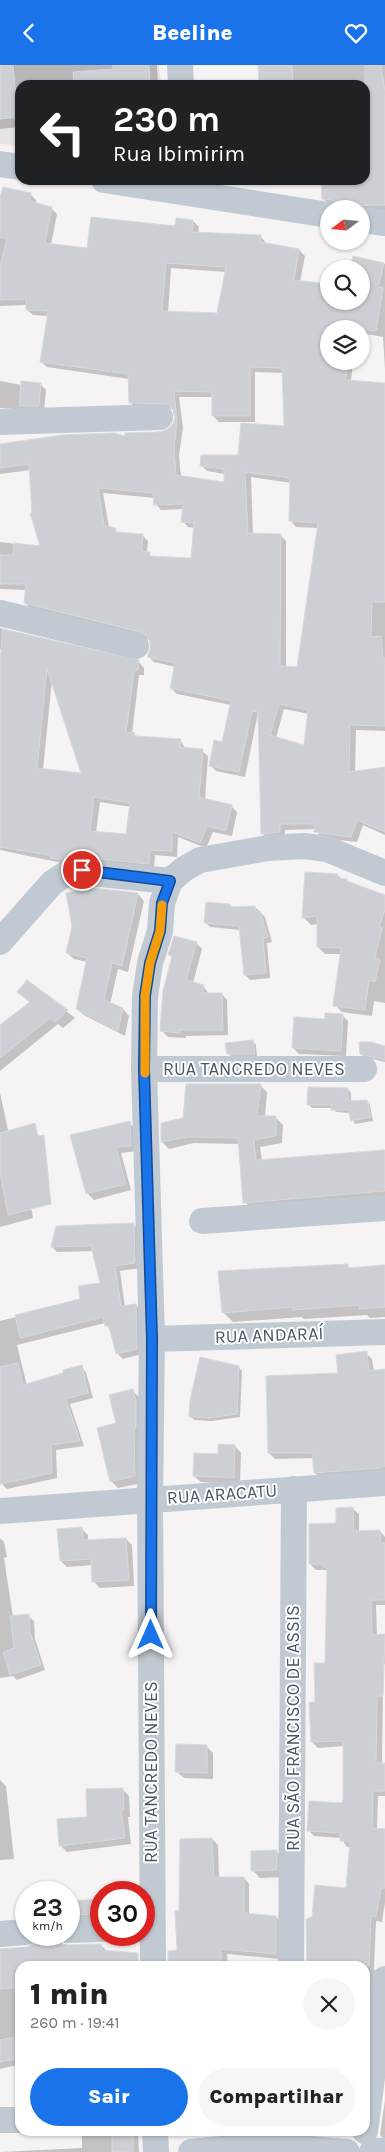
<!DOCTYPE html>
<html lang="pt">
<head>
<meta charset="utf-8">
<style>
	:root { --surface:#fff; --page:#f6f6f6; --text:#222; --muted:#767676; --accent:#1a73e8 }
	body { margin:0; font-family:Karla,sans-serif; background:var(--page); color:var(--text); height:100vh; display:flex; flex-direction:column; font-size:19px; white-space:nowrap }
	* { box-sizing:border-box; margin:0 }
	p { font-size:16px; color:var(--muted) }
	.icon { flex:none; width:28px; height:28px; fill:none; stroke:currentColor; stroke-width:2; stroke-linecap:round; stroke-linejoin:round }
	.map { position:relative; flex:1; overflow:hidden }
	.details { position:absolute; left:15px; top:1896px; width:355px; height:175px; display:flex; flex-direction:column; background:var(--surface); border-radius:15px; box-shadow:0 1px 4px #0004 }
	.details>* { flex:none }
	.guide { position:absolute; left:15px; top:15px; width:355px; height:105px; border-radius:15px; box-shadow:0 1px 4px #0004; background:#202124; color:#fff; overflow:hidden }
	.needle { width:32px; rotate:254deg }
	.tools { position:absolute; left:320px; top:135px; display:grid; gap:10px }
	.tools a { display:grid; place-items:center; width:50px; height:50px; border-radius:50%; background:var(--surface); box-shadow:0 1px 4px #0004; font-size:25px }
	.speed { position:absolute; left:15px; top:1816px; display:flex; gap:10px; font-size:25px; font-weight:700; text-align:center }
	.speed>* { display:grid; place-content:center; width:65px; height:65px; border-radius:50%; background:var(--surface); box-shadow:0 1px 4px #0004; line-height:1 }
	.speed small { font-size:12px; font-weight:400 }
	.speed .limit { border:8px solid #d22; background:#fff; color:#111 }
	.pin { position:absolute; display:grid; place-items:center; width:42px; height:42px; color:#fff; margin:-21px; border:2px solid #fff; border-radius:50%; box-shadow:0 1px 5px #0007 }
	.me { position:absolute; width:55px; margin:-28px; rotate:0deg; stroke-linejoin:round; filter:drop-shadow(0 0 4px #0008) }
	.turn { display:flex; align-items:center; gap:18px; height:105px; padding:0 15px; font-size:22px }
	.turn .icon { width:65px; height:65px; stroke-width:2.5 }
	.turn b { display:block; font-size:35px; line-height:42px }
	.round { display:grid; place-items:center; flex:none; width:52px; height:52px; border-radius:26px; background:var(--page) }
	.headline { display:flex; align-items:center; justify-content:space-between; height:85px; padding:0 15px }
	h1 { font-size:30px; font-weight:800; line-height:38px }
	.action { display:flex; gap:10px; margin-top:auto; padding:10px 15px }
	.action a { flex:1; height:58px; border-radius:30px; background:var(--accent); color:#fff; font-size:20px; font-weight:800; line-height:58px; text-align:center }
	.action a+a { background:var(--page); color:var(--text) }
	header { display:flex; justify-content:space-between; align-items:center; height:65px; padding:0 15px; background:var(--accent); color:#fff; font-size:22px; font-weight:800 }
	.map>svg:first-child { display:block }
	.education { fill:#e6e4e5 }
	.shadow { fill:#0003; fill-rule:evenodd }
	.building { fill:#cdcfd5; stroke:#d7d9de; fill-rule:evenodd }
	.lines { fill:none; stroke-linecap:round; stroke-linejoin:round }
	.minor { stroke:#c1cad2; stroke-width:26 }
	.route-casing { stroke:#114b97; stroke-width:12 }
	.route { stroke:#1a73e8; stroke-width:9 }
	.slow { stroke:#f59e0b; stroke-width:9 }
	.labels { text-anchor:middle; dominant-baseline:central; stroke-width:4; stroke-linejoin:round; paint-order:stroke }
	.street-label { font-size:18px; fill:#4a5661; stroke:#fff }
</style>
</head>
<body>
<header><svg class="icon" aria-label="back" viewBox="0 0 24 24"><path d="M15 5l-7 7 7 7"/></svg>Beeline<svg class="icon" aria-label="heart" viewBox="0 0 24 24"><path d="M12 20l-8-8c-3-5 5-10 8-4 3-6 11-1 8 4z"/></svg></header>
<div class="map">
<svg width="385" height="2087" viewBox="0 0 385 2087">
	<rect width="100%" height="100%" fill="#f5f3f3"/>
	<!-- education -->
	<path class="education" d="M0 0H159L161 20H20V82L0 79Z"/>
	<!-- shadow -->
	<path class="shadow" d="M0 0H157L158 20H20V62L0 64Z
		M260 0H385V150L361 144H334L323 133 322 115H365V20H261Z
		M31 130 36 135V139L51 143 57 149 51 180 88 184 193 156 199 162 198 169 261 172 267 179 299 185 305 191 300 217 329 236H361V204L354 193 385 199V304L383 272 361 268V264H329V296H353L351 316 385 319V666L356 665 355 708 385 704V700V770L363 760 357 777 321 773 316 764 285 765V773L268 774 262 768 258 648 245 712 216 706 210 700 223 678 231 640 177 629 171 623 176 602 154 597 148 591 152 585 150 575 31 544 25 538 26 525 0 524V477L41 482 34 449 31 405 0 409V380L126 372 127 369 168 366 174 360 176 352 174 344 136 343 130 337 129 314 47 302 41 297 48 251 33 250 27 245V240L0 241V139ZM171 203 226 207 218 249 168 248ZM255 307 284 308 285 362 239 391 201 400 207 406 225 409V418L181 412 179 390 183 363 179 332H213V351L219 357H255ZM251 412 292 418 291 456 296 462 318 463 298 603 286 602V476L280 470H253ZM103 428 155 433 156 439 161 445 183 444V456L188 462 195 463 192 495 154 493 147 488 148 476 142 470 120 469 109 462ZM284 644 309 649 305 682 276 673Z
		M0 316 22 320 40 319 46 325 44 346 0 343Z
		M0 563 139 597 144 603V610H139L132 669 138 672 180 675 186 684 202 686 208 691 205 735 231 741 237 747 232 771 213 767 206 783 178 772 177 792 155 790 154 804 67 799 0 785V607L3 584H0ZM52 615 83 710 43 705ZM100 737 131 742 127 770 96 768Z
		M337 810 350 819 385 831V938L374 936 372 951 342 947 335 940 341 889H325L318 882V859L311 860 304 853Z
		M138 829 144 836 128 907 118 904 110 939 123 944 129 951 125 971 84 950 77 944 87 897 74 894 67 888Z
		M230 840 233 843 255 842 265 852 272 877 267 878 270 913 250 915 245 910 241 865 210 862 206 858Z
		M196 878 202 884 193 918 204 922 209 929H222L227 935 228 970 186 971V973L168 972 162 966 173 893 170 890Z
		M28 916 75 953 63 963 58 959 0 1006V962L30 938 18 927Z
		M342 950 348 956 346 991 299 989 293 983 326 956Z
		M253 976 256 980 257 992H232L228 988Z
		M385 982V997L364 992 361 988Z
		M260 1020 267 1027 265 1052 276 1053 283 1060 282 1078 260 1082 262 1096 385 1086V1134L252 1144 245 1137 240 1079 194 1078 169 1084 162 1077V1059L184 1054Z
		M348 1024 351 1028V1037L366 1036 370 1040 373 1056 355 1059 350 1048 336 1047 333 1043H312L308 1039Z
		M0 1028 24 1138 32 1146 33 1153 0 1162Z
		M129 1058 136 1064 137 1086 121 1088 131 1125 94 1135 88 1129 72 1071Z
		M133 1159 138 1164 140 1203 120 1206 125 1242 136 1240 141 1245 142 1289 123 1294 118 1289 111 1266 105 1258 17 1280 27 1321 81 1302 86 1307 93 1333 70 1339 84 1381 56 1385 57 1413 7 1424 2 1419 0 1411V1256L82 1235 101 1219 94 1186 57 1187 52 1182 57 1162Z
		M347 1201 351 1204 385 1202V1252L370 1253 367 1250 304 1254 302 1252 233 1257 223 1247Z
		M366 1288 372 1294 374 1307 385 1306V1406L321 1413 315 1408 314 1393 275 1394 269 1388 339 1309Z
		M238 1302 242 1306 240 1352 212 1356 194 1355 190 1351Z
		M133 1326 140 1333 142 1418 118 1423 111 1416 117 1359Z
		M235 1381 241 1388 240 1419 201 1417 194 1411Z
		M353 1444 359 1449V1467L380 1466 385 1472V1540H376L377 1571H385V1599L344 1606 383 1627 382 1700H385V1731H378L377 1765H385V1838L382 1857 376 1856 374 1904 379 1909 372 1935H365V1901H308V1855L313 1853 347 1824 351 1782H347L341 1773 314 1771 308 1765 342 1740 344 1735V1681L318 1683 312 1677 317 1638 326 1599 328 1505H316L310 1499 337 1459Z
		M82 1464 88 1470V1476L126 1474 132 1480 134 1521 100 1523 93 1516V1500L67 1502 61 1496Z
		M0 1473 4 1477 7 1492 4 1493 13 1552 28 1551 34 1556 35 1574 45 1605 17 1615 13 1611 0 1613Z
		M206 1681 213 1688V1714L184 1713 176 1706Z
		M0 1715 6 1721 14 1794 0 1795Z
		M122 1724 129 1731 130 1752H128L131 1779 67 1787 60 1780Z
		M212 1774 218 1780 219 1813H244L249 1819V1850L276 1852 282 1858 281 1894 227 1889 228 1901H168L169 1887 178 1886 180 1847Z
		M276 1786 283 1793V1812L260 1813 253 1806Z
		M69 1833H73L77 1837 98 1835 101 1838V1855L69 1857Z
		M41 1870H60L62 1880H101L107 1886 126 1893 125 1901H20V2014L17 2000 0 2004V1884L27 1883 35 1881Z
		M385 2035V2075L380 2070Z
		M82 2066H138L139 2087H0L82 2083Z"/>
	<!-- building -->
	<path class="building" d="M0 0H13L18 52 0 54Z
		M113 0H149L150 20H74L73 7 113 4Z
		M258 0H292L293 20H259Z
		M365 0H381L385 26V140L340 141 332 135 322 134 321 115H365Z
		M3 122 31 128 29 136 52 142 45 178 87 183 91 152 175 161 176 153 193 155 192 167 261 170V177L299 184 294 215 329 219V236H361V204H350L353 191 384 198 378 222 383 223 376 266 342 261 340 264H329L328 296H347L346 315 385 318V537H372L371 572 381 571 383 594 385 593V661L350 660 349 707 385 702V767L357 755 351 772 314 767 315 759H280V767L261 769 258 647 252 646 239 707 209 701 214 675 222 677 231 636 170 623 175 598 147 592 150 585V577L147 571 140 567 24 538 26 519H0V490H13L14 478 40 481 30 448H32L29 399 0 403V379L62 370 114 368 125 371V368L160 367 168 364 173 359 175 352 173 345 167 339 129 338 128 309 40 297 48 246 26 245V234L0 235V202L7 174 0 172V133ZM166 198 226 202 217 248 162 246ZM250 302 282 303 284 361 241 358 238 390H201L200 401 224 404V417L176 410 174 383 177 357 174 326 212 327V351H250ZM245 407 290 413 289 456 318 458 297 602 280 601 281 469 248 468ZM98 423 153 428 154 440 183 439 181 457 194 458 191 493 149 491 150 487 142 486 143 469 115 467 116 463 104 460ZM279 639 308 645 304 680 270 670Z
		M21 316 41 318 39 341H19Z
		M3 564 139 595 138 605H134L126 668 134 667 135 671 181 674 180 682 203 684 199 732 232 740 226 766 207 761 200 778 172 767V786L150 785 149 799 71 791 61 794 50 793V790L0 782V596ZM47 604 81 708 37 703ZM94 732 130 738 126 769 90 766Z
		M305 807 338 809 337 813 347 814V816L385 830V845L379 862 382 863 375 893 380 895 375 917 369 915 365 945 333 941 341 883 317 882V851L302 853Z
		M93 823 138 828 122 901 112 898 104 935 123 943 118 966 76 944 87 893 66 888 72 861 66 828Z
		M206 837 230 839V842L255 841 256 846H260L268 872 263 873 266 908 244 910 239 861 204 858Z
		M174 871 197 877 186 915 204 920 202 928H222L223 965H180V968L160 966 163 926 172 891 168 890Z
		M27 915 68 945 55 957 50 953 0 993V960L30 937 17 927Z
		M325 948 343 949 341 986 292 983 294 952 325 954Z
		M253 975 255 989H227L225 978Z
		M359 977H371L385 981V995L360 989Z
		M186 1019H261L257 1051H276V1071L254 1075 256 1095 385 1085V1126L243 1138 238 1073 187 1072 161 1077V1058L183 1053Z
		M308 1022 348 1023V1036L367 1035 371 1052 351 1056 348 1045H331L332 1040H307Z
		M130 1056 131 1081 116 1082 126 1119 86 1129 70 1070Z
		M35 1058 38 1071 44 1070 51 1139 8 1150 0 1107V1068Z
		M134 1158 135 1198 115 1201 121 1241 136 1239 137 1284 116 1289 109 1261H105L103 1252 20 1273 15 1250 80 1234 78 1221 100 1218 91 1181 51 1182 56 1161Z
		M348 1199V1203L385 1200V1242L359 1244V1240L293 1245V1242L222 1248 218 1206Z
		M367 1286 369 1306 385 1304V1401L379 1403 314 1408 312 1388H268L266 1311 338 1308 336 1290Z
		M200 1292 239 1301 237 1349 208 1353 189 1352 190 1335Z
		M18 1298 23 1320 63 1308V1305L82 1300 88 1328 66 1334 80 1376 51 1380 52 1408 0 1419V1302Z
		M133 1324 136 1337V1363H134L135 1411 110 1417 97 1363 116 1358 109 1330Z
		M218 1379 235 1380 234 1413 193 1411 194 1388 218 1389Z
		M353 1442 354 1466 380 1465 381 1478H385V1535H371L372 1570 385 1569 383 1631H377L376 1698H385V1726H373L372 1763 385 1764V1823H381L376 1852 371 1851 369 1901H307L306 1854 312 1852 315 1820 346 1823 350 1777 340 1776V1768L307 1766 309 1736 341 1738 343 1735V1676L311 1677 309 1637H315L314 1598H325L327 1502H323V1499H309V1459L336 1458V1443Z
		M82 1462 83 1475 126 1473 129 1515 92 1517 91 1494 60 1496 57 1464Z
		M29 1549 30 1567 41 1600 10 1610 3 1587 14 1583 10 1551Z
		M176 1679 207 1680V1708L175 1707Z
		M123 1723 124 1745H121L125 1773 59 1781 57 1754 87 1752 86 1724Z
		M212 1773 214 1812H244V1848L276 1851V1889L221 1884V1901H168V1886L177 1885 175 1846 179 1845 180 1774Z
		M277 1785V1805L251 1806V1786Z
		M99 1834 100 1849 73 1850 72 1836Z
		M37 1877 69 1880 101 1879 102 1885 138 1888V1901H67V1898L21 1897 20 1922 0 1924V1884L27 1882Z
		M20 1971V1993L0 1997V1975Z
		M112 2066H133V2087H112Z"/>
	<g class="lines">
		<!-- minor -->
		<path class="minor" d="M180 0 181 20
			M0 99 20 102
			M104 115 329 150
			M361 155 385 158
			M0 357 160 352
			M0 548 136 581
			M0 877 52 818 70 806 170 816
			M144 1004H364
			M202 1156 385 1143
			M152 1274 385 1267
			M0 1446 385 1418
			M69 1865 101 1864
			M0 1869 26 1867
			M153 1901 150 1434 152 1274 144 1004 145 931 150 898 160 866 162 838 170 816 184 804 200 795 268 783 304 781 327 784 385 808
			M291 1901 294 1424
			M0 2055H20
			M155 2066 156 2087
			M365 2066 385 1914
			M191 2087 262 2080 347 2087
			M372 2087 385 2085"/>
	</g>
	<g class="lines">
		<!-- route casing -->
		<g class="route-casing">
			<path id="route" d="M82 805 170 816 162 838 160 866 150 898 145 931 144 1004 152 1274 151 1570"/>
		</g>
		<!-- route -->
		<use href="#route" class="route"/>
		<!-- slow -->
		<path class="slow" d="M145 1008V931L150 898 160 866 162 840"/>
	</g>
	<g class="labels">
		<!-- street labels -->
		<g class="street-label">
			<text x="254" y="1004">RUA TANCREDO NEVES</text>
			<text transform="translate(269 1270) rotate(-2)">RUA ANDARAÍ</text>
			<text transform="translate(222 1429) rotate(-4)">RUA ARACATU</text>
			<text transform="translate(293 1663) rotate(-90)">RUA SÃO FRANCISCO DE ASSIS</text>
			<text transform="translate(151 1707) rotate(-90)">RUA TANCREDO NEVES</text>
		</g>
	</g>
</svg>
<div class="tools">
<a><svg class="needle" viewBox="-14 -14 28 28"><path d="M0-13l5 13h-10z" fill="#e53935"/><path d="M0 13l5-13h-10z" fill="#767676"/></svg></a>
<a><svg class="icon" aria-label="search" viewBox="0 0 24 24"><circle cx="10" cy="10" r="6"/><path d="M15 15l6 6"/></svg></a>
<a><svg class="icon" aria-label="layers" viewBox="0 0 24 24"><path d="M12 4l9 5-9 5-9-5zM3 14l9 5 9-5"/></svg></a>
</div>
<div class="speed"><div>23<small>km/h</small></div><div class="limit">30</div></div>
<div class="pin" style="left:82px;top:805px;background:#d93025"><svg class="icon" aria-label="arrive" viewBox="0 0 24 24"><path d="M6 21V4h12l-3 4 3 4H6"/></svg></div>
<svg class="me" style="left:151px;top:1570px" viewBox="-20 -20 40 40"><path d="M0-17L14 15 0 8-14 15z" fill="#1a73e8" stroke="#fff" stroke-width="4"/></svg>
<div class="guide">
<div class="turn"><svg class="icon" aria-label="left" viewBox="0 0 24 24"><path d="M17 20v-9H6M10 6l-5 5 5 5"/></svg><div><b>230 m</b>Rua Ibimirim</div></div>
</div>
<section class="details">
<div class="headline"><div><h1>1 min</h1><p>260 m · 19:41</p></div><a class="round"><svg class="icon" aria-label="close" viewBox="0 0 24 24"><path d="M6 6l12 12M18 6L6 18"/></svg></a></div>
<div class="action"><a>Sair</a><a>Compartilhar</a></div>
</section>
</div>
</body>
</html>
